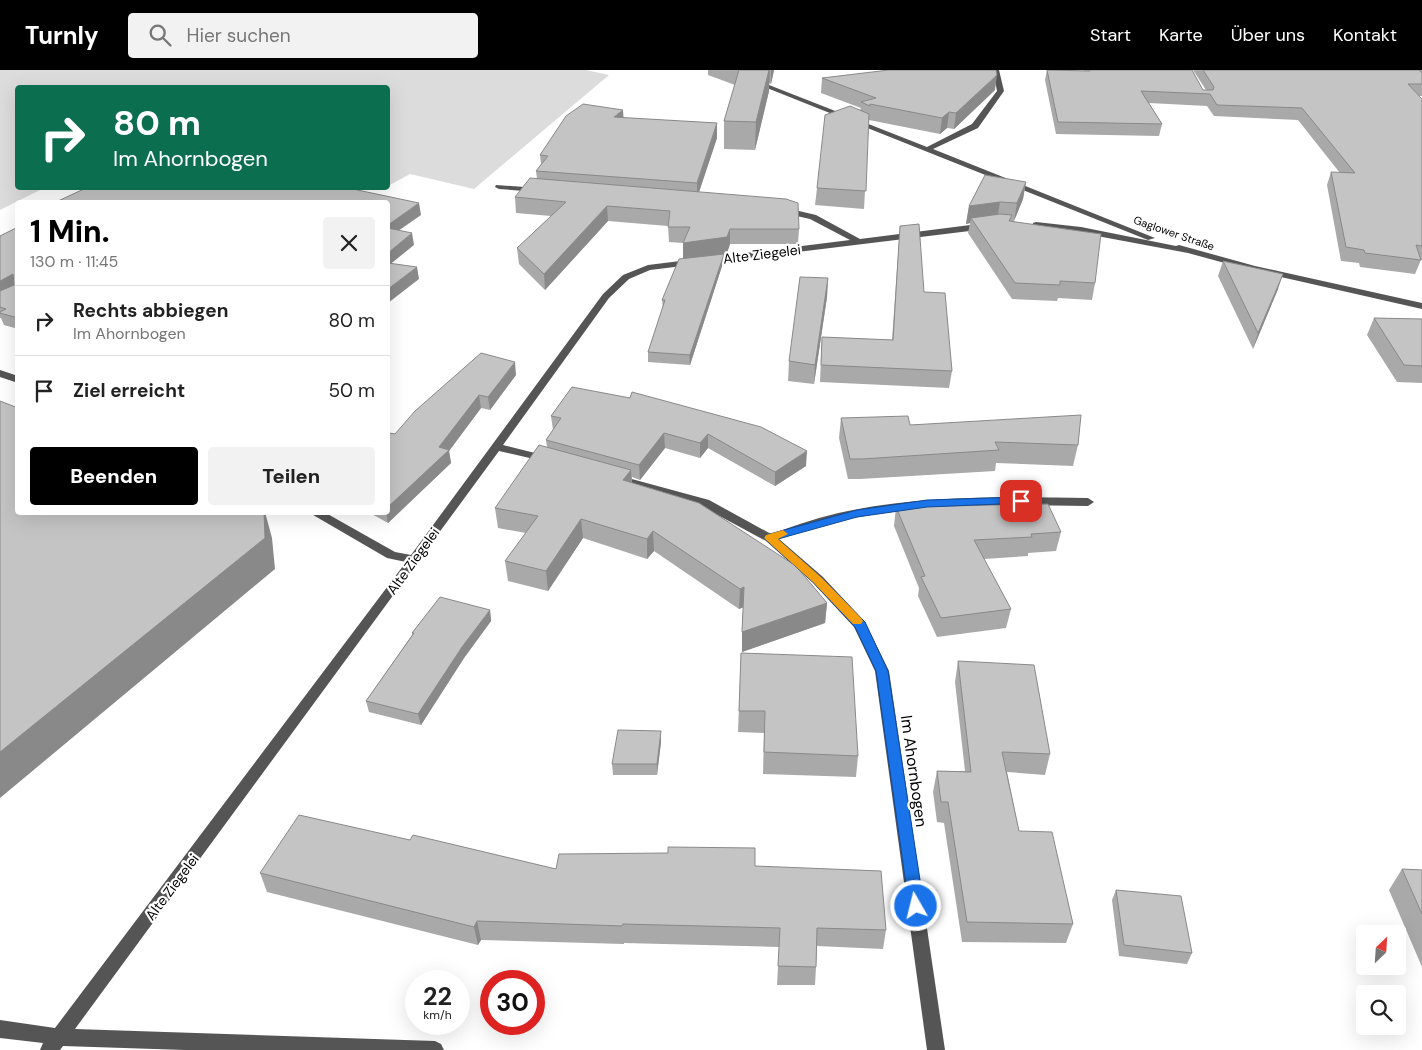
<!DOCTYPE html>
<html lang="de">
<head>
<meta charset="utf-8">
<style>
	:root { --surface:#fff; --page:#f2f2f2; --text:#222; --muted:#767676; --line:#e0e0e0; --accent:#000 }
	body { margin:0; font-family:"DM Sans",sans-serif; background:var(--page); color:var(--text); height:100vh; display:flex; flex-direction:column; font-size:19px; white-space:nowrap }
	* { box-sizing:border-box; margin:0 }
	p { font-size:16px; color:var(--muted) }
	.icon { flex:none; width:28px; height:28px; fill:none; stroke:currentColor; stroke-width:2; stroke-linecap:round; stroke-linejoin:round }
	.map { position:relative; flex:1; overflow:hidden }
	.sheet { position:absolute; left:15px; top:130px; width:375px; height:315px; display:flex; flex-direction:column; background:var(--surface); border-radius:5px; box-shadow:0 5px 20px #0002 }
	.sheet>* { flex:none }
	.banner { position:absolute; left:15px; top:15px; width:375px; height:105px; border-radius:5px; box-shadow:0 5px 20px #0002; background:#0b6e4f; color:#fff; overflow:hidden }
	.needle { width:32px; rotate:25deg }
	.buttons { position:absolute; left:1356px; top:855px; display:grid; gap:10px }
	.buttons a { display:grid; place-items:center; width:50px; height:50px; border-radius:5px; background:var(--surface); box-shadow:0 5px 20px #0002; font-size:25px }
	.speed { position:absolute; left:405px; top:900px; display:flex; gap:10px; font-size:25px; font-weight:700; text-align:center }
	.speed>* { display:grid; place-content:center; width:65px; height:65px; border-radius:50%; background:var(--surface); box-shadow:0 5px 20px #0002; line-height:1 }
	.speed small { font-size:12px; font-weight:400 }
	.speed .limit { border:8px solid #d22; background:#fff; color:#111 }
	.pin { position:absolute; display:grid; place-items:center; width:42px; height:42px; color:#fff; margin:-21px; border-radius:10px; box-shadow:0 2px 8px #0006 }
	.me { position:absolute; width:55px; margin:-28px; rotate:352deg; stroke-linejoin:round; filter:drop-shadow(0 0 4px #0008) }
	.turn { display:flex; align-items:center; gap:18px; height:105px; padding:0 15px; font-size:22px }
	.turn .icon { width:65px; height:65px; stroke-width:2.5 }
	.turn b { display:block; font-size:35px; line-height:42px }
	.round { display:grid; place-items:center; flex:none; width:52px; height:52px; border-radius:5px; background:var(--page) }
	.headline { display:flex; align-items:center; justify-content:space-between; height:85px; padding:0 15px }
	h1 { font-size:30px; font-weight:800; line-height:38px; color:var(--accent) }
	.cta { display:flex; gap:10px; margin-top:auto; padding:10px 15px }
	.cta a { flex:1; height:58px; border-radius:5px; background:var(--accent); color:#fff; font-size:20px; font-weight:800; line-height:58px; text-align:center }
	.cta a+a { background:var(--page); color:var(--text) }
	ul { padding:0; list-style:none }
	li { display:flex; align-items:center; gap:15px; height:70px; padding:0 15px; border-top:1px solid var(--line) }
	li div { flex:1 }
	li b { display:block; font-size:19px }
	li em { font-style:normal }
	header { display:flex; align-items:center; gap:30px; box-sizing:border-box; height:70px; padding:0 25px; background:var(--accent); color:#fff }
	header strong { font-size:24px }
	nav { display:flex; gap:28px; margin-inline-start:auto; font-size:18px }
	.search { width:350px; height:45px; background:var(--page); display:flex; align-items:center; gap:12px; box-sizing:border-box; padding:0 18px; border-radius:5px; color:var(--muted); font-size:19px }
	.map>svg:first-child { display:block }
	.green { fill:#dcdcdc }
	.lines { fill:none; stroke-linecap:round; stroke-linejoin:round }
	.minor { fill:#555; fill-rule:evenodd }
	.wall { fill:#a9a9a9 }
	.shaded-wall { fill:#898989 }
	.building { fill:#c4c4c4; stroke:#898989 }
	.route { fill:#1a73e8; stroke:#114b97 }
	.slow { fill:#f59e0b }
	.labels { text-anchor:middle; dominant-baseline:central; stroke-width:4.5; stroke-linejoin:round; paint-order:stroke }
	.far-street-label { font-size:11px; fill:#000; stroke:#fff }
	.street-label { font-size:14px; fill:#000; stroke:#fff }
	.near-street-label { font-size:16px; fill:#000; stroke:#fff }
</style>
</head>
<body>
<header>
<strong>Turnly</strong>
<div class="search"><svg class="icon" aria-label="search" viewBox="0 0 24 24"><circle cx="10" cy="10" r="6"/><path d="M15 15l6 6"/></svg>Hier suchen</div>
<nav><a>Start</a><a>Karte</a><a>Über uns</a><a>Kontakt</a></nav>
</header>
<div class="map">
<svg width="1422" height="980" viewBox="0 0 1422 980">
	<rect width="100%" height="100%" fill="#fff"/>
	<!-- green -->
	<path class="green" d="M0 0H586L609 5 474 119 410 104 388 116V18H18V118H44L0 140Z"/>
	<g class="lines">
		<!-- minor -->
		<path class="minor" d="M722 0H731L927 77 972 54 997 21 993 0H999L1004 21 978 58 933 79 1155 168 1148 170Z
			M496 115 538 118 542 120 538 122 499 119 495 117Z
			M782 137 816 145 860 169 986 153 990 156 986 159 650 200 629 209 609 228 503 375 551 387 553 389 551 391 547 392 499 381 75 959 435 971 441 974 444 980H185L63 976 60 980H40L43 973 0 968V950L55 958 406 492 387 488 308 442H324L395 482 411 485 603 224 623 205 648 195 850 170 810 149 779 142 778 140Z
			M1036 152 1081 157 1176 176 1179 175 1255 196 1422 233V239L1254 201 1188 183 1081 163 1033 157V153Z
			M0 300 18 306V313L0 307Z
			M617 405 709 430 771 464C797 455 822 446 848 441 927 425 1008 427 1088 428L1094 432 1088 436C1008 435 927 433 848 449 825 453 802 462 779 469L823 507 865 552 889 601 945 980H927L875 601 854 557 813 513 766 471 701 436 613 410 611 408 613 406Z"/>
	</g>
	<!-- wall -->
	<path class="wall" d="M708 0H774L771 14 769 13V21L755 80 724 79V51L735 15 708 5Z
		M1047 0 1084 1 1083 0H1192L1203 20H1206L1193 0H1422V26H1419L1422 29V190H1421L1415 204 1360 197 1359 193 1341 191 1327 115 1331 102 1340 103 1298 50 1214 46 1207 36 1149 33 1162 54 1159 66 1056 64 1045 10Z
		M822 8 995 20 954 59 947 58 940 64 869 50 864 139 815 135 817 118 860 40 861 38 821 23Z
		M623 48 717 53V68L699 122 799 159 798 174H730L727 183 724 184 723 193 690 295 648 292V282L663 238 662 230 683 188V173L669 172 668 156 608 151 545 220 519 194 517 178 551 146 516 143 515 127 537 109 536 101 541 94 540 85Z
		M1026 112 1023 129 1014 151 1095 213 1092 230 1058 228 1057 231 1012 229 968 163 970 153 966 154 969 136Z
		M900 156 952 301 949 318 820 312 822 267 892 270Z
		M18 157V259L4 255 1 248H0V166Z
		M1223 191 1278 219 1253 279 1218 206Z
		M828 208 827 227 814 314 788 311 789 291Z
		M1374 248 1422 249V313L1397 312 1367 265Z
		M516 305 490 340 481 338 449 381 451 393 388 453 368 442H388L395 364Z
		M572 317 806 396 775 416 708 378 700 388 665 378 640 410 632 407V413L827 533 825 553 742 582 743 537 739 539 654 481 647 489 583 468 548 521 508 511 505 491 526 463 498 458 495 438 547 377 546 370 553 360 551 346Z
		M841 348 910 355 1078 375 1073 396 996 393 995 401 860 409H848L839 368Z
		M896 437 1061 462 1056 481 1028 483V486L984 489 1011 539 1006 558 937 567 918 526 919 518 894 456Z
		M490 540 491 551 464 588 421 655 369 642 366 631 412 565V563Z
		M741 583 858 686 856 707 763 704 764 663 738 662Z
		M958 591 1050 684 1045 705 1007 702 1019 761 1073 854 1066 873 962 872 944 753 937 752 933 722 937 701H965L955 612Z
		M661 672 657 705H613L612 694Z
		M410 770 556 799 755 796 886 860 883 879 817 876 816 897 815 915H777L779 877 624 873V874L481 870 478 875 267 822 260 803Z
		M1402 799 1422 800V897L1389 820Z
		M1116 820 1192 883 1187 894 1119 886 1112 830Z"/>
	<!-- shaded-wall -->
	<path class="shaded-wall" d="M769 0H770L769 21 755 80 756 52Z
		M771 0H774L771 14Z
		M997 5 995 20 954 59 956 43Z
		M623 40 624 55 614 47Z
		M949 42 947 58 940 64 942 48Z
		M717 53V68L697 128V113Z
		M1026 112 1023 129 1014 151 1017 133Z
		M1000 132 997 150 971 148 970 153 966 154 969 136Z
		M419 133 421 145 388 168V155Z
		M607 136 608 151 545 220 544 204Z
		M730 159V174L727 183 724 184 723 193 690 295 683 189V173Z
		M412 163 414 175 388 196V183Z
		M417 197 419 209 388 233V219Z
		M13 204 18 214 0 225V211Z
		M1283 204 1278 219 1253 279 1258 263Z
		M828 208 827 227 814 314 815 295Z
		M515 292 516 305 490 340 488 327Z
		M479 325 481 338 449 381 451 393 388 453 386 442H388V437L439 377Z
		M664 363 665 378 640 410 639 395Z
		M708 364V378L700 388V373Z
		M807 381 806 396 775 416V402Z
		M631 400 632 419 623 410Z
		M264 442H265L272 468 275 499 0 728V682Z
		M581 449 583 468 548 521 546 501Z
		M653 461 654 481 647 489V469Z
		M744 517V537L739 539 740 519Z
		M827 533 825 553 742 582V562Z
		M490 540 491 551 464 588 421 655 418 644 462 577Z
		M661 661V672L657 705V694Z
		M477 851 481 870 478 875 474 857Z"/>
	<!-- building -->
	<path class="building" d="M739 0H769L756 52 724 51Z
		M889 0H996L997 5 956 43 949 42 942 48 870 34V36L861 32 876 28 822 8Z
		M1047 0 1090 1V0H1192L1203 20H1213L1214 17 1203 0H1419L1422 3V14H1408L1422 29V176L1416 175 1421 190 1365 183 1364 180 1346 177 1331 102 1355 103 1302 38 1217 35 1210 24 1141 21 1162 54 1058 52Z
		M583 34 623 40 614 47 717 53 697 113 536 101 548 86 540 85 566 46Z
		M850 36 869 44 866 121 817 118 825 45Z
		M985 105 1026 112 1017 133 1000 132 969 136Z
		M530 108 786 129 798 133 799 159H730L727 167 683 173 690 157H668L670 141 607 136 544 204 517 178 566 132 515 127Z
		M86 118H348L419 133 388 155V132H56Z
		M1000 144 1012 145 1009 151 1101 164 1095 213 1060 211V215L1015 213 971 148Z
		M919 154 924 222 945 223 952 301 821 295 822 267 893 270 900 156Z
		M18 157V248L0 243V242L6 239 0 237V221L14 215 13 204 0 211V166Z
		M388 158 412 163 388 183Z
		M724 184 690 285 648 282 665 230H662L679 189Z
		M1223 191 1283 204 1258 263Z
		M388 193 417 197 388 219Z
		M800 207 828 208 815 295 789 291Z
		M1374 248 1422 249V296L1404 295Z
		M481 283 515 292 488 327 479 325 439 377 449 380 388 437V364L389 363 395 364 415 341Z
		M572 317 630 328 632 322 761 357 807 381 775 402 708 364 700 373 664 363 639 395 546 370 561 348 551 346Z
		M0 331 18 338V442H264L265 468 0 682Z
		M1081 345 1078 375 995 372 999 380 862 389H850L841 348 908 346 910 355Z
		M539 375 631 400 623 410 699 433 796 496 827 533 742 562 744 517 740 519 653 461 647 469 581 449 546 501 505 491 538 446 495 438Z
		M1048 434 1061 462 1031 464 1032 467 974 470 1011 539 941 548 921 507 925 506 896 437Z
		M440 527 490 540 462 577 418 644 366 631 414 563H412Z
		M741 583 852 587 858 686 764 682 765 641H739Z
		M958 591 1034 595 1050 684 1002 682 1019 761 1052 762 1073 854 967 852 948 732H941L937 701 971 702Z
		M618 660 661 661 657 694H612Z
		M299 745 410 770 413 765 556 799 559 784 668 783V777L755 778V796L881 801 886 860 817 858 816 897 778 896 780 858 623 854 622 856 477 851 474 857 260 803Z
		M1402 799 1422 800V844Z
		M1116 820 1181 826 1192 883 1124 875Z"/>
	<!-- route -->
	<path class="route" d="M1021 427 1026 431 1025 433 927 437 857 447 778 469 822 508 865 552 888 601 924 836 922 840 916 842 911 840 909 836 876 601 855 557 814 513 764 468 766 465 857 440 927 430Z"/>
	<!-- slow -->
	<path class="slow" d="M783 460 788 464 778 469 822 508 861 548 863 551 861 554H853L814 513 764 468 766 465Z"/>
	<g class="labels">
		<!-- far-street labels -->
		<g class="far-street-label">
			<text transform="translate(1174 163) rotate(19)">Gaglower Straße</text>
		</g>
		<!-- street labels -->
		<g class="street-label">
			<text transform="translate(762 184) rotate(-7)">Alte Ziegelei</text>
			<text transform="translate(413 491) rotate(-54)">Alte Ziegelei</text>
			<text transform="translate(172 817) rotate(-53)">Alte Ziegelei</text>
		</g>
		<!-- near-street labels -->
		<g class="near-street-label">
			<text transform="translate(914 701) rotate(82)">Im Ahornbogen</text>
		</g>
	</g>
</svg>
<div class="buttons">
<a><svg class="needle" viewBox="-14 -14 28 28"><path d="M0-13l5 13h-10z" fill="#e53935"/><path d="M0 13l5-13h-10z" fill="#767676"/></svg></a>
<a><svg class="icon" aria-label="search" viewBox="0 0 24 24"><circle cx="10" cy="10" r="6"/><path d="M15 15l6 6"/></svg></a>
</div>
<div class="speed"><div>22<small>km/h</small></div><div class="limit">30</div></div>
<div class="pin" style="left:1021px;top:431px;background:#d93025"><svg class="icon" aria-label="arrive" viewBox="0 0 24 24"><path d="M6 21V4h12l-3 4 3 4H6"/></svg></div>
<svg class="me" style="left:916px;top:836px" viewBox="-20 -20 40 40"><circle r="17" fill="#1a73e8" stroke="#fff" stroke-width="3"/><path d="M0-11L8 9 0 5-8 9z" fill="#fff"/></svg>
<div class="banner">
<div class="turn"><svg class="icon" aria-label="right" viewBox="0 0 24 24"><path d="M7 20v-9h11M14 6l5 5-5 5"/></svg><div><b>80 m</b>Im Ahornbogen</div></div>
</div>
<section class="sheet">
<div class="headline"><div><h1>1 Min.</h1><p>130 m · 11:45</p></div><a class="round"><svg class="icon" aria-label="close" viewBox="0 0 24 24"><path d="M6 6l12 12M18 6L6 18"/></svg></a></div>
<ul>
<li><svg class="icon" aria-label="right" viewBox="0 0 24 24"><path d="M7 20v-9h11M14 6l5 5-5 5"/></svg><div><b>Rechts abbiegen</b><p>Im Ahornbogen</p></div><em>80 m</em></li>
<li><svg class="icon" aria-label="arrive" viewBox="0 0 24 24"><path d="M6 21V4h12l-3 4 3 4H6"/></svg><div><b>Ziel erreicht</b></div><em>50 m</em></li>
</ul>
<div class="cta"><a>Beenden</a><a>Teilen</a></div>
</section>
</div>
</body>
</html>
